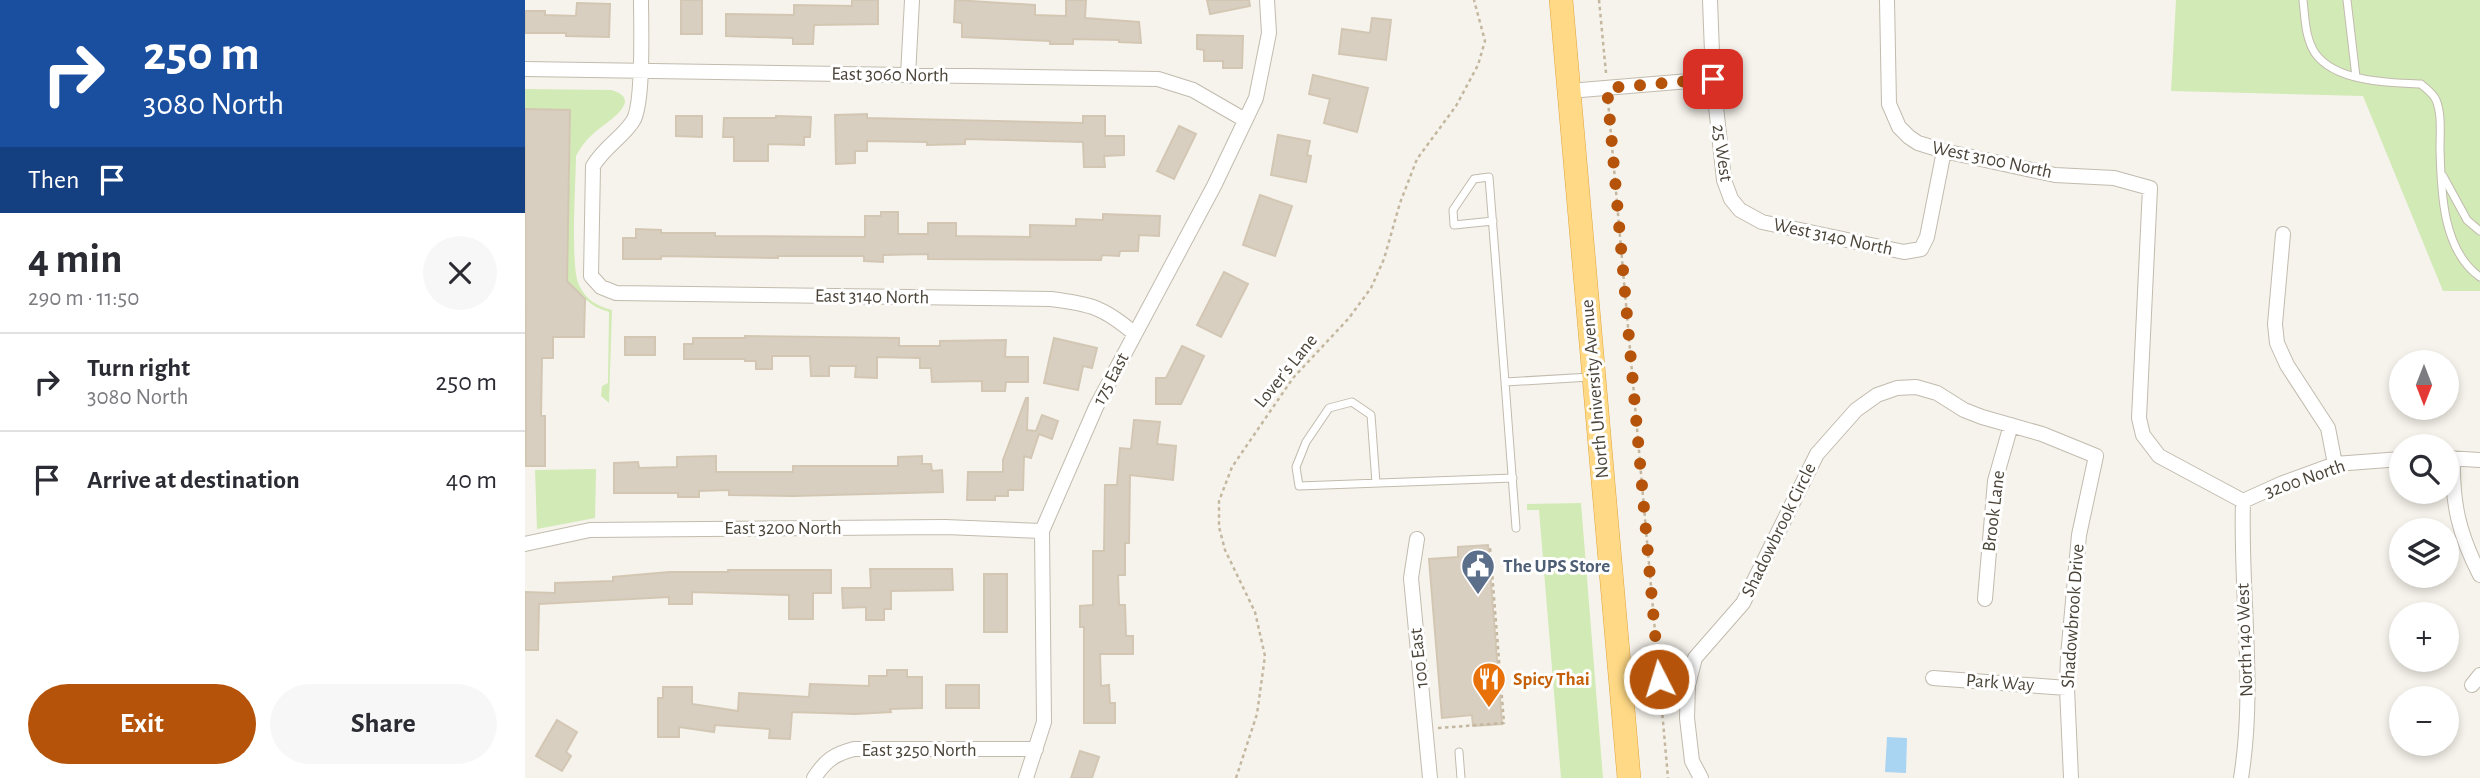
<!DOCTYPE html>
<html lang="en">
<head>
<meta charset="utf-8">
<style>
	:root { --surface:#fff; --page:#f7f7f7; --text:#2b2b33; --muted:#7c7c81; --line:#e1e1e2; --accent:#b45309 }
	body { margin:0; font-family:"Alegreya Sans",sans-serif; background:var(--page); color:var(--text); height:100vh; display:flex; flex-direction:column; font-size:26px; white-space:nowrap }
	* { box-sizing:border-box; margin:0 }
	p { font-size:23px; color:var(--muted) }
	.icon { flex:none; width:38px; height:38px; fill:none; stroke:currentColor; stroke-width:2; stroke-linecap:round; stroke-linejoin:round }
	.map { position:relative; flex:1; overflow:hidden }
	.panel { display:flex; flex-direction:column; background:var(--surface); width:525px }
	.panel>* { flex:none }
	.top-card { background:#1a4fa0; color:#fff; overflow:hidden }
	.needle { width:46px; rotate:180deg }
	.buttons { position:absolute; left:1864px; top:350px; display:grid; gap:14px }
	.buttons a { display:grid; place-items:center; width:70px; height:70px; border-radius:50%; background:var(--surface); box-shadow:0 4px 10px #0003; font-size:35px }
	.pin { position:absolute; display:grid; place-items:center; width:60px; height:60px; color:#fff; margin:-30px; border-radius:14px; box-shadow:0 4px 10px #0006 }
	.me { position:absolute; width:77px; margin:-38px; rotate:355deg; stroke-linejoin:round; filter:drop-shadow(0 0 5px #0008) }
	.turn { display:flex; align-items:center; gap:24px; height:147px; padding:0 28px; font-size:32px }
	.turn .icon { width:91px; height:91px; stroke-width:2.5 }
	.turn b { display:block; font-size:49px; line-height:60px }
	.then { display:flex; align-items:center; height:66px; padding:0 28px; background:#0003; gap:14px; font-size:26px }
	.round { display:grid; place-items:center; flex:none; width:74px; height:74px; border-radius:37px; background:var(--page) }
	.head { display:flex; align-items:center; justify-content:space-between; height:119px; padding:0 28px }
	h1 { font-size:42px; font-weight:700; line-height:52px }
	.primary-button { display:flex; gap:14px; margin-top:auto; padding:14px 28px }
	.primary-button a { flex:1; height:80px; border-radius:42px; background:var(--accent); color:#fff; font-size:28px; font-weight:700; line-height:80px; text-align:center }
	.primary-button a+a { background:var(--page); color:var(--text) }
	ul { padding:0; list-style:none }
	li { display:flex; align-items:center; gap:21px; height:98px; padding:0 28px; border-top:2px solid var(--line) }
	li div { flex:1 }
	li b { display:block; font-size:26px }
	li em { font-style:normal }
	main { display:flex; flex:1; min-height:0 }
	.map>svg:first-child { display:block }
	.green { fill:#d2eab5 }
	.water { fill:#a9d4f2 }
	.building { fill:#d8cfc1; stroke:#d3c7b4; stroke-width:2 }
	.lines { fill:none; stroke-linecap:round; stroke-linejoin:round }
	.service-casing { stroke:#c2bbae; stroke-width:9 }
	.minor-casing { stroke:#c2bbae; stroke-width:16 }
	.trunk-casing { stroke:#e0a43c; stroke-width:24 }
	.path { stroke:#c4b79f; stroke-width:2.5; stroke-dasharray:3.5 3.5; stroke-linecap:butt }
	.service { stroke:#fff; stroke-width:7 }
	.minor { stroke:#fff; stroke-width:14 }
	.trunk { stroke:#ffd985; stroke-width:23 }
	.route { stroke:#b45309; stroke-width:12; stroke-dasharray:0 21.6 }
	.labels { text-anchor:middle; dominant-baseline:central; stroke-width:6; stroke-linejoin:round; paint-order:stroke }
	.street-label { font-size:19px; fill:#4b4439; stroke:#fff }
	.service-label { font-size:19px; font-weight:bold; fill:#4e5e75; stroke:#fff; text-anchor:start }
	.food-label { font-size:19px; font-weight:bold; fill:#c56008; stroke:#fff; text-anchor:start }
</style>
</head>
<body>
<main>
<section class="panel">
<div class="top-card">
<div class="turn"><svg class="icon" aria-label="right" viewBox="0 0 24 24"><path d="M7 20v-9h11M14 6l5 5-5 5"/></svg><div><b>250 m</b>3080 North</div></div>
<div class="then">Then<svg class="icon" aria-label="arrive" viewBox="0 0 24 24"><path d="M6 21V4h12l-3 4 3 4H6"/></svg></div>
</div>
<div class="head"><div><h1>4 min</h1><p>290 m · 11:50</p></div><a class="round"><svg class="icon" aria-label="close" viewBox="0 0 24 24"><path d="M6 6l12 12M18 6L6 18"/></svg></a></div>
<ul>
<li><svg class="icon" aria-label="right" viewBox="0 0 24 24"><path d="M7 20v-9h11M14 6l5 5-5 5"/></svg><div><b>Turn right</b><p>3080 North</p></div><em>250 m</em></li>
<li><svg class="icon" aria-label="arrive" viewBox="0 0 24 24"><path d="M6 21V4h12l-3 4 3 4H6"/></svg><div><b>Arrive at destination</b></div><em>40 m</em></li>
</ul>
<div class="primary-button"><a>Exit</a><a>Share</a></div>
</section>
<div class="map">
<svg width="1955" height="778" viewBox="0 0 1955 778">
	<rect width="100%" height="100%" fill="#f6f3ec"/>
	<!-- green -->
	<path class="green" d="M1651 0H1955V291H1918L1838 96 1646 91Z
		M0 89 86 90C122 100 78 124 69 133 61 140 56 147 51 156 51 180 45 268 54 285 61 300 72 306 87 310L84 403 76 396 77 386 83 383 84 312C65 307 55 294 42 281L45 110 0 109Z
		M71 469 70 518 12 529 10 470Z
		M1056 503 1078 778H1036L1014 510H1002V504Z"/>
	<!-- water -->
	<path class="water" d="M1362 737 1382 738 1381 773 1360 772Z"/>
	<!-- building -->
	<path class="building" d="M156 0H177V34H156Z
		M327 0H353V24L289 25 288 44H268V38L201 36V14L269 15V5L327 6Z
		M430 0 510 5V15L541 16V0H561L560 18 614 22 616 43 594 42V40L548 39V44H525V41L437 37V23L429 22Z
		M682 0H724L725 6 685 14Z
		M52 3 85 4 84 37 41 36V33H0V11H20V15L51 16Z
		M847 18 866 20 861 60 814 54 817 29 845 33Z
		M672 35 718 36 717 68H698V61H679V50L672 49Z
		M788 75 843 88 832 132 799 123 805 99 784 94Z
		M0 109 45 110 42 281 60 299 59 337H28V358H17L16 416H20V466H1Z
		M342 114V118L558 123V116H580V136H599V155L579 156 580 167H559L558 142 440 139V144L402 145V142L342 141V151H330V163L311 164 310 115Z
		M151 116H177V137L151 136Z
		M251 116 286 117 285 137H279V145L243 144V161H209V137H198L199 118H251Z
		M654 126 671 134 649 179 632 171Z
		M753 135 785 141 782 155 786 156 781 182 746 175Z
		M735 195 767 206 750 256 718 245Z
		M356 212H373V234H403V223H431V236L505 237V225L551 226V219L578 220V214L635 216 634 236 614 235 613 251H595L594 256 577 255 576 260 403 259V254L358 255V262L339 261V256H253V258L136 256V259H98V238H111V229L136 230V233H190V236L340 237V216H356Z
		M699 272 723 284 696 337 672 325Z
		M220 336 374 338V346H415V341L481 340 480 357H503V382H481L480 391H457V381L407 382 406 368H395V358L352 357V378L330 377 331 366H304V376H286L285 356H247V369H231V361H220V359H159V344H168V338H220Z
		M100 337H130V355H100Z
		M529 338 572 348 567 368 558 366 553 390 519 383Z
		M657 346 679 356 656 404H631V378H641Z
		M501 398H503L502 430 511 431 517 415 533 421 527 439 514 434 506 458 499 456 498 490H483V496H470V500H442L443 472H478V460Z
		M609 420 635 422 632 444 651 446 648 480 605 475 604 543H600V575H593L594 605H600L601 636H608V654H575L576 686 584 685 585 703H590V723H559V627H555V606L568 605V551H579L580 485H592L595 448 606 449Z
		M191 456V472H268V466H373V457L397 456V464H406L407 471 417 470 418 492 268 496 204 495V490L174 491V497H153V493H89V463L113 462 114 468 152 467V457Z
		M963 545 977 724 948 726 947 715 917 718 904 559 933 557V547Z
		M345 569H427L428 590 366 591V609H359V620H341V607L318 608 317 588H346Z
		M203 570H306V593H288V619H264V595L167 592V604H144V597L14 604 13 650H0V592L30 593V583L88 581V577L144 572H203Z
		M459 574H482V632H459Z
		M362 670H382V677H397V708L365 709 366 712 330 714 267 712 265 739 244 738 245 729 190 725 189 732 154 727V737H133V698H138V687H167V704L213 711 214 693 284 697 285 684 344 686V676H362Z
		M421 685H454V708H421Z
		M32 720 52 732 41 752 46 756 37 771 11 756Z
		M555 751 574 757 567 778H546Z"/>
	<g class="lines">
		<!-- service casing -->
		<g class="service-casing">
			<path id="service" d="M1778 0C1780 17 1780 38 1790 53 1810 82 1865 83 1896 84 1901 89 1908 93 1911 100 1917 114 1915 133 1915 148 1916 190 1917 250 1955 277
				M1822 0 1831 77
				M1918 176 1942 220 1955 231
				M968 221 929 225 928 210 949 179 964 177 980 382 1065 377
				M980 382 991 528
				M851 483 846 415 827 402 804 408 781 442 771 467 774 486 988 478
				M934 752 936 778"/>
		</g>
		<!-- minor casing -->
		<g class="minor-casing">
			<path id="minor" d="M116 0C116 23 119 104 108 121 97 138 80 146 68 166L66 276 76 287 91 293 526 299C566 304 578 307 610 334
				M1185 0 1188 79 1199 180 1206 199 1215 210 1237 222 1379 252 1396 249 1402 237 1419 151
				M1362 0 1364 104 1374 127 1384 137 1393 143 1419 151 1530 175 1589 178 1625 188 1614 418 1618 435 1634 456 1718 501 1758 483 1810 464 1876 459
				M0 69 633 79 668 90 720 120
				M383 76 387 0
				M1044 91 1188 79
				M1758 234 1750 324 1752 343 1762 365 1803 428 1810 464
				M1922 458 1955 460
				M1928 458C1927 504 1934 534 1955 575
				M892 539 886 578 905 778
				M0 544 65 530 420 527 517 531
				M1460 599 1470 481 1486 425
				M1408 678 1542 688
				M1947 685 1955 675
				M289 778C300 761 309 754 329 749H511
				M501 778 519 722 517 531 571 407 689 186 731 98 744 33 742 0
				M1176 778 1167 761 1162 718 1163 685 1170 658 1218 603 1292 454 1331 410 1352 395 1372 388 1391 387 1412 393 1439 410 1457 417 1517 434 1571 456 1554 535 1543 656 1542 688 1546 778
				M1716 778C1731 685 1715 595 1718 501"/>
		</g>
		<!-- trunk casing -->
		<g class="trunk-casing">
			<path id="trunk" d="M1036 0 1104 778"/>
		</g>
		<!-- path -->
		<path class="path" d="M1074 0 1081 73
			M1083 101 1143 778
			M913 728 979 723 965 547
			M711 778 732 714 740 656 730 612 700 550 694 527V501L707 467 768 378 824 318 846 288 859 259 875 203 892 159 931 106 953 65 960 41 949 0"/>
		<!-- service -->
		<use href="#service" class="service"/>
		<!-- minor -->
		<use href="#minor" class="minor"/>
		<!-- trunk -->
		<use href="#trunk" class="trunk"/>
	</g>
	<g class="lines">
		<!-- route -->
		<path class="route" d="M1134 679 1082 88 1188 79"/>
	</g>
	<!-- icons -->
	<defs>
		<g id="civic-pin" transform="scale(1.75)"><path d="M0 17L-7.5 6A9.5 9.5 0 1 1 7.5 6Z" fill="#5c6f8a" stroke="#fff"/><path d="M-.6-6.5H3V-4.5H.6V-3L4-1V1h2V6H-6V1h2V-1L-.6-3ZM-1.2 2.5V6h2.4V2.5Z" fill="#fff"/></g>
		<g id="restaurant-pin" transform="scale(1.75)"><path d="M0 17L-7.5 6A9.5 9.5 0 1 1 7.5 6Z" fill="#e8710a" stroke="#fff"/><path d="M-5-6h1v4h1v-4h1v4h1v-4h1v5L-1.5 .5V6h-2V.5L-5-1ZM5-6V6H3V1.5H1.5Q1.5-4 5-6Z" fill="#fff"/></g>
	</defs>
	<g fill-rule="evenodd">
		<use href="#civic-pin" x="953" y="566"/>
		<use href="#restaurant-pin" x="964" y="679"/>
	</g>
	<g class="labels">
		<!-- street labels -->
		<g class="street-label">
			<text transform="translate(365 75) rotate(1)">East 3060 North</text>
			<text transform="translate(1197 153) rotate(82)">25 West</text>
			<text transform="translate(1467 160) rotate(12)">West 3100 North</text>
			<text transform="translate(1308 237) rotate(12)">West 3140 North</text>
			<text transform="translate(347 297) rotate(1)">East 3140 North</text>
			<text transform="translate(761 371) rotate(-51)">Lover's Lane</text>
			<text transform="translate(586 379) rotate(-62)">175 East</text>
			<text transform="translate(1070 389) rotate(-95)">North University Avenue</text>
			<text transform="translate(1780 479) rotate(-19)">3200 North</text>
			<text transform="translate(1469 511) rotate(-83)">Brook Lane</text>
			<text x="258" y="528">East 3200 North</text>
			<text transform="translate(1254 530) rotate(-64)">Shadowbrook Circle</text>
			<text transform="translate(1548 616) rotate(-86)">Shadowbrook Drive</text>
			<text transform="translate(1720 640) rotate(-92)">North 140 West</text>
			<text transform="translate(894 658) rotate(-96)">100 East</text>
			<text transform="translate(1475 683) rotate(4)">Park Way</text>
			<text x="394" y="750">East 3250 North</text>
		</g>
		<!-- service labels -->
		<g class="service-label">
			<text x="978" y="566">The UPS Store</text>
		</g>
		<!-- food labels -->
		<g class="food-label">
			<text x="988" y="679">Spicy Thai</text>
		</g>
	</g>
</svg>
<div class="buttons">
<a><svg class="needle" viewBox="-14 -14 28 28"><path d="M0-13l5 13h-10z" fill="#e53935"/><path d="M0 13l5-13h-10z" fill="#7c7c81"/></svg></a>
<a><svg class="icon" aria-label="search" viewBox="0 0 24 24"><circle cx="10" cy="10" r="6"/><path d="M15 15l6 6"/></svg></a>
<a><svg class="icon" aria-label="layers" viewBox="0 0 24 24"><path d="M12 4l9 5-9 5-9-5zM3 14l9 5 9-5"/></svg></a>
<a>+</a>
<a>−</a>
</div>
<div class="pin" style="left:1188px;top:79px;background:#d93025"><svg class="icon" aria-label="arrive" viewBox="0 0 24 24"><path d="M6 21V4h12l-3 4 3 4H6"/></svg></div>
<svg class="me" style="left:1134px;top:679px" viewBox="-20 -20 40 40"><circle r="17" fill="#b45309" stroke="#fff" stroke-width="3"/><path d="M0-11L8 9 0 5-8 9z" fill="#fff"/></svg>
</div>
</main>
</body>
</html>
